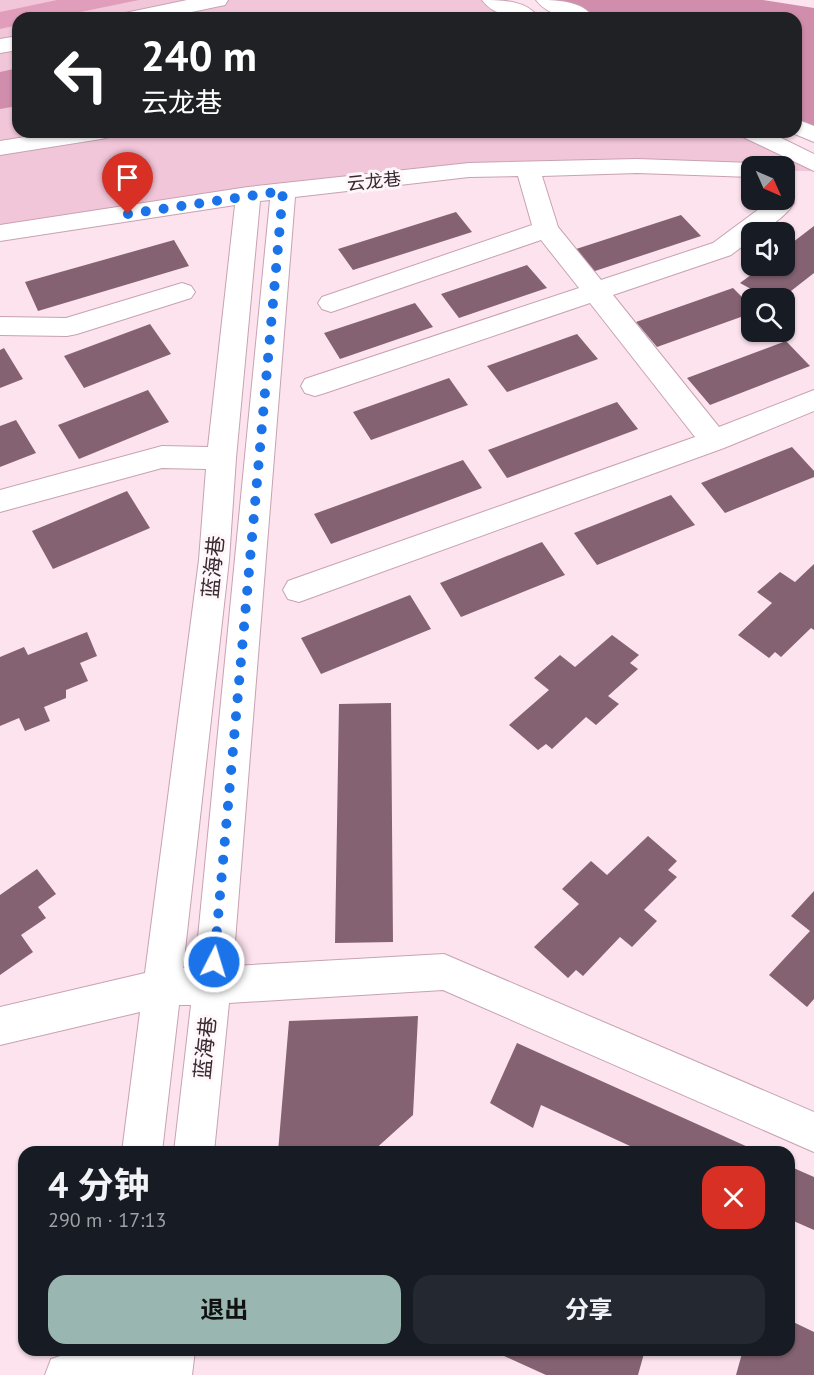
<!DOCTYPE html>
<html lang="zh">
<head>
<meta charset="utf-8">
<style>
	:root { --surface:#171b24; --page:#242831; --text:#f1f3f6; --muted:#9ea1a6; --accent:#99b7b0 }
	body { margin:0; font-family:"PT Sans","Noto Sans SC",sans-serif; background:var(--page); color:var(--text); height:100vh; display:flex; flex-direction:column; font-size:22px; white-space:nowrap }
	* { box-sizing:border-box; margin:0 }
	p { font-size:20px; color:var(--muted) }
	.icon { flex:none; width:33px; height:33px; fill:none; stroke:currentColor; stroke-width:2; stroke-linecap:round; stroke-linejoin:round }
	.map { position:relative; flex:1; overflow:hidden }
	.panel { position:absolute; left:18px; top:1146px; width:777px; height:210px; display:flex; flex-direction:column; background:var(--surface); border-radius:18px; box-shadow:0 2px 4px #0004 }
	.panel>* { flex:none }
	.banner { position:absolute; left:12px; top:12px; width:790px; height:126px; border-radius:18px; box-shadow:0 2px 4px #0004; background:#202124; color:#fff; overflow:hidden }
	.needle { width:39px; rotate:135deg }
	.buttons { position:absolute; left:741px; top:156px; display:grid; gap:12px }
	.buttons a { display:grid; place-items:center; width:54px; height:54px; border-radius:12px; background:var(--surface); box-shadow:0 2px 4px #0004; font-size:30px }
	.pin { position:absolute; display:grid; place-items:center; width:51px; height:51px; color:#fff; margin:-62px -26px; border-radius:50% 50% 50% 0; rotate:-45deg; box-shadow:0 0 6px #0007 }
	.pin .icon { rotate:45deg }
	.me { position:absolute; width:66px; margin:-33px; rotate:5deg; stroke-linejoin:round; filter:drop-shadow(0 0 4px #0008) }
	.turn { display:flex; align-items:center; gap:21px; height:126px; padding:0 30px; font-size:27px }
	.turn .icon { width:78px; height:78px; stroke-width:2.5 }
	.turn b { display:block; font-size:42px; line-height:51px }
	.round { display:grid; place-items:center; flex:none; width:63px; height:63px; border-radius:18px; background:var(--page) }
	.summary { display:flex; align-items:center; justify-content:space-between; height:102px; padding:0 30px }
	h1 { font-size:36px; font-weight:700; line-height:45px }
	.cta { display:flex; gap:12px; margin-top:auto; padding:12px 30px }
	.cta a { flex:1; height:69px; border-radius:18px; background:var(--accent); color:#111; font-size:24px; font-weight:700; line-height:69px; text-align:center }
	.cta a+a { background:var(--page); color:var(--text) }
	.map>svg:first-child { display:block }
	.green { fill:#f2c6d9 }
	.forest { fill:#d08eac }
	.water { fill:#e19ebc }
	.building { fill:#846271 }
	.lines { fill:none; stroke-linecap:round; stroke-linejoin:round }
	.minor-casing { stroke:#c8a2b2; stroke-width:2 }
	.minor { fill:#fff; fill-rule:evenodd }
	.route { stroke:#1a73e8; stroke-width:10; stroke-dasharray:0 18 }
	.labels { text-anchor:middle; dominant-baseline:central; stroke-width:6; stroke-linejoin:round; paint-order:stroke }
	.far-street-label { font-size:18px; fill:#382930; stroke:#fef6f9 }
	.street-label { font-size:21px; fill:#382930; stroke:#fef6f9 }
</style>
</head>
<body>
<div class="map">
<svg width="814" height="1375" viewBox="0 0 814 1375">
	<rect width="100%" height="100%" fill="#fce3ee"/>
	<!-- green -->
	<path class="green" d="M0 0H493L528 18H18V132H751L814 164V171H785L784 166 469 170 0 233Z"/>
	<!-- forest -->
	<path class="forest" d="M547 0H763L814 8V135L797 126 796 18H583Z
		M18 68V106L0 109V72Z"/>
	<!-- water -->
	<path class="water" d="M57 0H139L51 18H18V25L0 29V12Z"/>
	<!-- building -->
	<path class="building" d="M456 212 472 232 353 270 338 249Z
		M681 215 701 236 592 272 573 250Z
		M814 226V273L782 298H767L740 283 763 266H784V249Z
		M174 240 189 266 38 311 25 282Z
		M527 265 547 288 459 318 441 294Z
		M733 288 752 307V313L657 347 636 322Z
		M415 303 433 327 340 359 324 333Z
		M150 324 171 354 84 388 64 356Z
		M577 334 598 359 507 392 487 366Z
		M786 341 810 366 710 405 687 378Z
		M4 348 23 379 0 388V350Z
		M449 378 468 405 371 440 353 412Z
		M148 390 169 422 79 459 58 425Z
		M617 402 638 429 507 478 488 450Z
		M16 420 36 453 0 467V426Z
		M792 447 814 471V477L725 513 701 483Z
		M463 460 482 488 331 544 314 514Z
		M127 491 150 528 53 569 32 531Z
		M671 495 695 525 597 565 574 533Z
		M542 542 565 575 461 617 440 583Z
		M814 564V630L811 628 781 657 775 652 769 658 738 635 772 603 757 592 780 572 795 582Z
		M410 595 431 629 321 674 301 638Z
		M87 632 97 656 80 663 88 681 66 690V698L44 707 50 721 25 731 19 718 0 726V657L24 647 28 655Z
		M612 635 639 655 630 663 638 669 608 696 619 704 596 725 586 717 552 749 546 744 538 750 509 725 549 690 534 678 560 655 575 667Z
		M391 703 393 942 335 943 339 704Z
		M648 836 677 861 668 870 677 877 644 910 657 921 632 947 620 937 583 976 576 970 568 978 534 947 579 904 562 889 591 861 607 875Z
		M37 869 56 894 38 907 46 918 21 935 33 952 0 975V895Z
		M814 891V999L807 1007 769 975 810 931 791 916Z
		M418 1016 413 1115 372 1152H278L289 1021Z
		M517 1043 759 1152H643L541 1105 533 1128 490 1103Z
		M789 1166 814 1177V1230L789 1219Z
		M789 1320 814 1332V1375H736L743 1350H789Z
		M491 1350H645L638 1375H546Z"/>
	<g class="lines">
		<!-- minor casing -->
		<g class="minor-casing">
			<path id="minor" d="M187 0H228L225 5 163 18H122L125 13Z
				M482 0C501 0 527 0 539 18 520 18 495 18 482 0Z
				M536 0C555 0 582 0 594 18 575 18 549 18 536 0Z
				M18 36V50L0 53V39Z
				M796 119 814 126V142L790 132H796Z
				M56 132H113L109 137 101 139 0 155V141Z
				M739 132H769L814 154V171L743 137Z
				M637 159 752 163 762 166H752V177L637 173 542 176 558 227 601 280 713 243 771 200H784V196L791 197 794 203C787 215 766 232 752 232V239L731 255 613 295 719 427 814 390V411L724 448 299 602 288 599 283 590 288 581 695 437 590 303 325 393 315 396 305 393 301 386 305 379 579 288 541 240 340 309 331 312 322 309 318 303 322 297 532 225 518 176 469 177 295 197 233 966 444 954 814 1112V1152L443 990 229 1003 214 1152H174L191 1005H179L162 1152H122L140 1012 0 1045V1007L145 973 199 560 206 469 162 468 0 512V490L162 446 208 447 235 205 0 241V225L248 187 469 163ZM270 200 195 968H183L229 560 236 458 260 201Z
				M182 283 191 286 195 292 191 298 77 334 67 336 0 335V317L66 318Z
				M79 1350H195L192 1375H45L51 1359Z"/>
		</g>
		<!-- minor -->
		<use href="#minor" class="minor"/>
	</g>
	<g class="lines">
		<!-- route -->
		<path class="route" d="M128 214 283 191 214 962"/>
	</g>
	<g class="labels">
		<!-- far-street labels -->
		<g class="far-street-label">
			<text transform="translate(374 181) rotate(-6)">云龙巷</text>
		</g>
		<!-- street labels -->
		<g class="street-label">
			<text transform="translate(213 567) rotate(-84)">蓝海巷</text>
			<text transform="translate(205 1048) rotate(-84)">蓝海巷</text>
		</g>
	</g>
</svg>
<div class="buttons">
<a><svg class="needle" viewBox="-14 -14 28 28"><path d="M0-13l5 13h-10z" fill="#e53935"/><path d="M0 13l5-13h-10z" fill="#9ea1a6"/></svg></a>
<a><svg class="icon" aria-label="sound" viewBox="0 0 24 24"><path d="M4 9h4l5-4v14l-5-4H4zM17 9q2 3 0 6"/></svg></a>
<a><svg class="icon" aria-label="search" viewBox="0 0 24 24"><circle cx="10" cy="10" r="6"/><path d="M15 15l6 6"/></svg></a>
</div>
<div class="pin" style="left:128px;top:214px;background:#d93025"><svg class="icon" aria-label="arrive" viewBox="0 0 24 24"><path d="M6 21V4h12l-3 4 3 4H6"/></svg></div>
<svg class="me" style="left:214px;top:962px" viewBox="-20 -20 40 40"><circle r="17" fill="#1a73e8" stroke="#fff" stroke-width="3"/><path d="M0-11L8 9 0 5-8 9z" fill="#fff"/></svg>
<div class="banner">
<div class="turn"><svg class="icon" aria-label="left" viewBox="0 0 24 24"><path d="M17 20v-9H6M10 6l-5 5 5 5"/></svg><div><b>240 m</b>云龙巷</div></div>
</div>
<section class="panel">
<div class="summary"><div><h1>4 分钟</h1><p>290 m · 17:13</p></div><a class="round" style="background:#d93025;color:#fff"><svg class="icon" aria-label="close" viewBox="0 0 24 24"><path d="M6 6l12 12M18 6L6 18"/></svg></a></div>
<div class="cta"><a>退出</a><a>分享</a></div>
</section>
</div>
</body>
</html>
